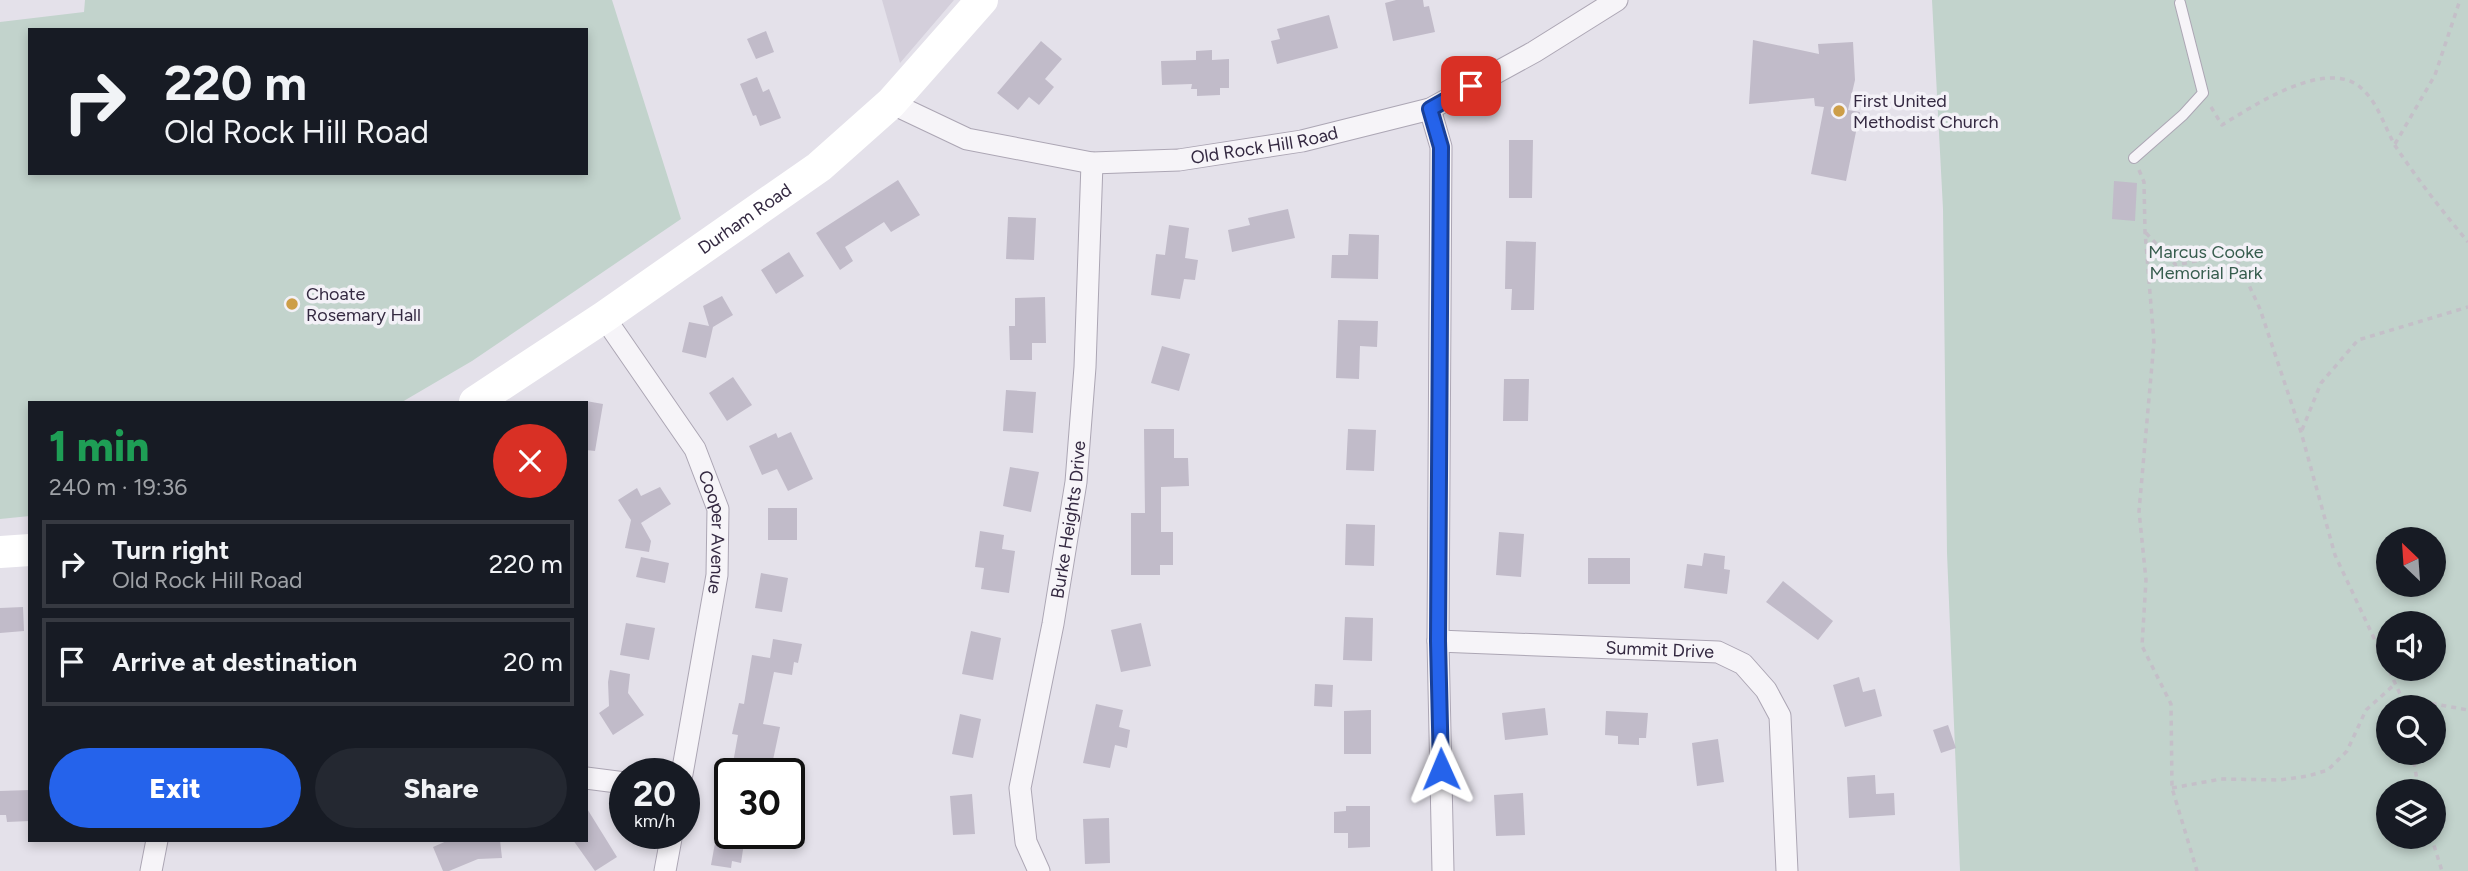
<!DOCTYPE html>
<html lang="en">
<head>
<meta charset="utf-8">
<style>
	:root { --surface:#171b24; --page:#242831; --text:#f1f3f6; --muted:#9ea1a6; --line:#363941; --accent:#2563eb }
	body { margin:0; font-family:Figtree,sans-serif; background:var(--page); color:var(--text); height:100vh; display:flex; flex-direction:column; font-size:26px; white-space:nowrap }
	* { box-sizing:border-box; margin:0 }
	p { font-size:23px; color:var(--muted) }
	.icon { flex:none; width:38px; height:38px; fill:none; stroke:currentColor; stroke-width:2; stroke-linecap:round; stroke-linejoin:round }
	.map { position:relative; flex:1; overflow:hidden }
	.panel { position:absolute; left:28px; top:401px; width:560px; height:441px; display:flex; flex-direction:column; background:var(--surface); border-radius:0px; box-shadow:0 4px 10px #0003 }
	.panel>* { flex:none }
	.hud { position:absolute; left:28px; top:28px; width:560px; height:147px; border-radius:0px; box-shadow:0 4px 10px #0003; background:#171b24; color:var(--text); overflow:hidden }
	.needle { width:46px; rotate:335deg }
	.fabs { position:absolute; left:2376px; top:527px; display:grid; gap:14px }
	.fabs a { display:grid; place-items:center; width:70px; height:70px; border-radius:50%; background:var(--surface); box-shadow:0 4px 10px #0003; font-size:35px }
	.speed { position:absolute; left:609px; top:758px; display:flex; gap:14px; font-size:35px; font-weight:700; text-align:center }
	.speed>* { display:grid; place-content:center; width:91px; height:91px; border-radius:50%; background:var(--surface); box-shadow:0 4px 10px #0003; line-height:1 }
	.speed small { font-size:18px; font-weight:400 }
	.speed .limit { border:4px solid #111; border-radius:10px; background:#fff; color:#111 }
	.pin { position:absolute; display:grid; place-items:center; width:60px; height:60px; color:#fff; margin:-30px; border-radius:14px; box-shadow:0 4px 10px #0006 }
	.me { position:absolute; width:77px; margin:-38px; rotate:359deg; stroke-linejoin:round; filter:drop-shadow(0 0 5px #0008) }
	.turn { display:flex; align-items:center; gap:24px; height:147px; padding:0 21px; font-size:32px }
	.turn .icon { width:91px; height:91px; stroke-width:2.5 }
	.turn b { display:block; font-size:49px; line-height:60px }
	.round { display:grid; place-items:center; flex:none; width:74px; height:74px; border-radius:37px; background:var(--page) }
	.summary { display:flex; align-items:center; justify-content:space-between; height:119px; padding:0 21px }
	h1 { font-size:42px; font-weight:800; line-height:52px; color:#1e9e55 }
	.action { display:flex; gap:14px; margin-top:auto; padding:14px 21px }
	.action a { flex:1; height:80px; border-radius:42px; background:var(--accent); color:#fff; font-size:28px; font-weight:800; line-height:80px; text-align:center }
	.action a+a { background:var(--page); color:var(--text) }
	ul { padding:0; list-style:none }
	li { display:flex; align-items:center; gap:21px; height:88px; margin:0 14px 10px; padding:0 7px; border:4px solid var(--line); border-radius:0px }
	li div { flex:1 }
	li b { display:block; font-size:26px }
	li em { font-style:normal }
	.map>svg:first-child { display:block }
	.built { fill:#d4cfdb }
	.green { fill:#c2d3cc; fill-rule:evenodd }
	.building { fill:#c1bbc9 }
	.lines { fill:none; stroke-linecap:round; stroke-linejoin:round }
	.lane-casing { stroke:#aca6b4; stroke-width:12 }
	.street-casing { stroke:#aca6b4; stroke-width:23 }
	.path { stroke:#c4bfc8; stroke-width:3.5; stroke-dasharray:5 5; stroke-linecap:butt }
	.lane { stroke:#f6f4f8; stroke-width:10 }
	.street { stroke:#f6f4f8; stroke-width:21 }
	.secondary { stroke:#fff; stroke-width:32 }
	.route-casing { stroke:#184099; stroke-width:18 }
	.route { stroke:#2563eb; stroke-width:12 }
	.poi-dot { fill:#cd9e48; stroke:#f3f1f7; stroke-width:2.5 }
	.labels { text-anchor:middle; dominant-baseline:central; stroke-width:7; stroke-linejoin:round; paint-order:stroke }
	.poi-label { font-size:18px; fill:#342941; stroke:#f3f1f7; text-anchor:start }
	.street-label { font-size:18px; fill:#342941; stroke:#f3f1f7 }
	.park-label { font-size:18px; fill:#375d4e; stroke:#f3f1f7 }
</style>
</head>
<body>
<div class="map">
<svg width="2468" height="871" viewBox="0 0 2468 871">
	<rect width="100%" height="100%" fill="#e4e1ea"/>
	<!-- built -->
	<path class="built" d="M882 0H954L900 63Z"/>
	<!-- green -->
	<path class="green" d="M85 0H612L681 219 472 361 402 402H30V516L0 519V22L84 12ZM30 30H586V173H30Z
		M1932 0H2468V871H1960L1947 553 1943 209ZM2389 539H2434V584H2389ZM2389 623H2434V668H2389ZM2389 707H2434V752H2389ZM2389 791H2434V836H2389Z"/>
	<!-- building -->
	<path class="building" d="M1396 0H1423L1424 7 1429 6 1435 32 1393 41 1385 3Z
		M1329 15 1338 48 1277 64 1271 41 1280 39 1277 29Z
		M766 31 774 52 756 59 747 39Z
		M1753 40 1819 54 1818 44 1853 42 1855 80 1848 110 1860 112 1846 181 1811 174 1824 107 1815 106 1814 98 1749 104Z
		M1041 41 1062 59 1045 79 1054 87 1039 105 1029 97 1018 110 997 93Z
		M1212 50V60L1229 59V88H1220V95L1197 96V89H1191L1192 84 1162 85 1161 61 1196 60V51Z
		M757 77 763 92 769 89 781 118 760 126 756 115 753 116 740 84Z
		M1509 140H1533L1532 198H1509Z
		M898 180 920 215 891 232 884 222 845 247 853 261 840 270 816 233Z
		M2114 181 2137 183 2135 221 2112 219Z
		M1288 209 1295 238 1232 252 1228 230 1250 225 1248 218Z
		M1008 217 1036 218 1034 260 1006 259Z
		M1169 225 1189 228 1185 258 1198 260 1195 280 1184 279 1180 299 1151 295 1156 254 1165 255Z
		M1349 234 1379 235 1378 279 1331 278 1332 255H1348Z
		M1506 241 1536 242 1534 310H1511L1512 289H1505Z
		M789 252 804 276 776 294 761 270Z
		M722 296 733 315 713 327 706 358 682 352 689 322 709 326 703 306Z
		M1045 297 1046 343H1032V360H1010L1009 326H1015V298Z
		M1338 320 1378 321 1377 347 1360 346 1359 379 1336 378Z
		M1162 346 1190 354 1179 391 1151 383Z
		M733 377 752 405 727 421 709 393Z
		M1504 379H1529L1528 421H1503Z
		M1006 390 1036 392 1033 433 1003 431Z
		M586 401 603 404 595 451 586 450Z
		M1144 429H1174V458H1188L1189 486 1161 487V532H1173V565H1160V575H1131V513H1145Z
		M1348 429 1376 430 1374 471 1346 470Z
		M791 432 813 479 788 491 777 469 762 475 749 446 776 433 778 438Z
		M1010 467 1039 472 1031 512 1003 506Z
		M660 487 671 504 641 523 651 541 649 552 625 548 631 520 618 500 637 488 641 496Z
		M768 508H797V540H768Z
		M1346 524 1375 525 1374 566 1345 565Z
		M980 531 1004 535 1002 549 1015 551 1009 593 981 589 984 568 975 567Z
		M1499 532 1524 534 1521 577 1496 575Z
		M1704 553 1725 556 1724 569 1730 570 1727 594 1684 588 1687 564 1702 566Z
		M641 557 669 563 665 583 636 577Z
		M1588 558H1630V584H1588Z
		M761 573 788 578 782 612 755 608Z
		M1783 581 1833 621 1818 640 1766 602Z
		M23 607 24 631 0 633V608Z
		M1345 617 1373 618 1372 661 1343 660Z
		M626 623 655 628 649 660 620 655Z
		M1141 623 1151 666 1121 672 1111 630Z
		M971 631 1001 638 993 680 962 674Z
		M773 639 802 644 798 663 794 662 792 675 774 672 763 724 780 727 770 774H731L738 735 732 734 739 703 744 704 752 655 770 658Z
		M610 670 630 674 628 693 644 715 613 735 599 713 609 706 608 682Z
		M1859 677 1863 692 1875 689 1882 716 1845 727 1833 685Z
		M1315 684 1333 685 1332 707 1314 706Z
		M1096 704 1123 710 1119 727 1130 730 1127 748 1115 745 1110 768 1083 763Z
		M1545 708 1548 735 1505 740 1502 713Z
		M1371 710V754H1344V711Z
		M1606 711 1648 713 1646 738H1639V745L1618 744V736L1605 735Z
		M960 714 981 719 973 758 952 754Z
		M1948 725 1956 748 1941 753 1933 730Z
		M1718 739 1724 782 1697 786 1692 743Z
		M1875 775 1876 794 1894 793 1895 815 1849 818 1847 777Z
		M30 790V821L7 822 6 815H0V791Z
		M1523 793 1525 835 1496 836 1494 795Z
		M972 794 975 834 953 835 950 796Z
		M1346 806H1370V847L1348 848V833H1334V812L1346 811Z
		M586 807 617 857 595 871 573 840H586Z
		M1109 818 1110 863 1085 864 1083 819Z
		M717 832 745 836 741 863 732 861 731 868 711 865Z
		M449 840H500L502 858 478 859 449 871H443L433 847Z"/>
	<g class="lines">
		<!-- lane casing -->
		<g class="lane-casing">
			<path id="lane" d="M2134 158 2183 115 2203 93 2180 3"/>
		</g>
		<!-- street casing -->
		<g class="street-casing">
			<g id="street">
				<path id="s1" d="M891 103 967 139 1092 163 1179 160 1302 141 1430 109 1534 52 1617 0"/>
				<path d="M1430 109 1441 147 1438 641"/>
				<path id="s2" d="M604 317 695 449 718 509 717 575 682 774"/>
				<path d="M586 778 625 783"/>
				<path d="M151 871 157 840"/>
				<path d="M665 871 672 833"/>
				<path id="s3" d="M1039 871 1026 842 1020 788 1053 624 1076 482 1085 367 1092 163"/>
				<path id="s4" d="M1443 871 1438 641 1718 652 1743 664 1766 690 1780 716 1787 871"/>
			</g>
		</g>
		<!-- path -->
		<path class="path" d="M2211 107 2222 125C2253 106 2325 58 2360 87 2379 103 2384 127 2396 147 2418 180 2443 212 2468 242
			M2395 144 2435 75 2460 0
			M2139 170 2144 182 2145 232 2154 342 2139 511 2146 580 2142 646 2171 704 2172 788 2197 871
			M2146 233 2176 265 2234 253 2260 309 2301 432 2335 555 2402 698 2403 707
			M2302 430 2321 383 2358 340 2468 307
			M2402 698 2468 710
			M2412 752 2419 791
			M2172 788 2221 779 2280 780 2308 776 2328 770 2347 751 2366 710 2395 684
			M2431 836 2442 871"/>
		<!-- lane -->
		<use href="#lane" class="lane"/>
		<!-- street -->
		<use href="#street" class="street"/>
		<!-- secondary -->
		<g class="secondary">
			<path id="s5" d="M475 402 604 317 819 167 891 103 982 0"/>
			<path d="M0 552 30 550"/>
		</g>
	</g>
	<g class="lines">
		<!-- route casing -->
		<g class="route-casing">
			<path id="route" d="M1441 769 1438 641 1441 147 1430 109 1471 86"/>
		</g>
		<!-- route -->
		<use href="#route" class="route"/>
	</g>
	<!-- markers -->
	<g class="poi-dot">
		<circle cx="1839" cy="111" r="7"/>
		<circle cx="292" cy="304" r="7"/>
	</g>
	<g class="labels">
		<!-- poi labels -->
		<g class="poi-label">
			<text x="1853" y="101">First United<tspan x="1853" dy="21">Methodist Church</tspan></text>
			<text x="306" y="294">Choate<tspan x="306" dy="21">Rosemary Hall</tspan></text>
		</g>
		<!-- street labels -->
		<g class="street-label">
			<text stroke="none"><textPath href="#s1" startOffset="385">Old Rock Hill Road</textPath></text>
			<text stroke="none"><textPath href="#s5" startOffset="326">Durham Road</textPath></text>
			<text stroke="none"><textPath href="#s3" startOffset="359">Burke Heights Drive</textPath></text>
			<text stroke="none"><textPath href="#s2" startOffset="247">Cooper Avenue</textPath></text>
			<text stroke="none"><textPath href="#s4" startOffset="452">Summit Drive</textPath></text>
		</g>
		<!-- park labels -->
		<g class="park-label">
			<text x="2206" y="252">Marcus Cooke<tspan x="2206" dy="21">Memorial Park</tspan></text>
		</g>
	</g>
</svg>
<div class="fabs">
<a><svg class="needle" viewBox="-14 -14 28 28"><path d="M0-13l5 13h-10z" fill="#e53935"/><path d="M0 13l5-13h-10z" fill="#9ea1a6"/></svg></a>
<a><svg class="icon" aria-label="sound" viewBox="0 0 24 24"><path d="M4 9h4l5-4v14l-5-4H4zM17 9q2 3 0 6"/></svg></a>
<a><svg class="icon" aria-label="search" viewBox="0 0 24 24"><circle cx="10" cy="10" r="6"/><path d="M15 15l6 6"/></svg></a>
<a><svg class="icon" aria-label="layers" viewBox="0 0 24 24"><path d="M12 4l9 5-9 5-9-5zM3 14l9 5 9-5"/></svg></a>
</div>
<div class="speed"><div>20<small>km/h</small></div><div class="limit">30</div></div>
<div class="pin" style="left:1471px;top:86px;background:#d93025"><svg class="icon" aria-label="arrive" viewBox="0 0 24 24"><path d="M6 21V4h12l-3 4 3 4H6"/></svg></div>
<svg class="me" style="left:1441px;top:769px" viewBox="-20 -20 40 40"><path d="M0-17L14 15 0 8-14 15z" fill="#2563eb" stroke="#fff" stroke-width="4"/></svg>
<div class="hud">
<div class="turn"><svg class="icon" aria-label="right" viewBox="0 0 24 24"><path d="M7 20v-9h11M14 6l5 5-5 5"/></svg><div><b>220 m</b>Old Rock Hill Road</div></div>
</div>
<section class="panel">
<div class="summary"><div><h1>1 min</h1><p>240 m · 19:36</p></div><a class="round" style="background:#d93025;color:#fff"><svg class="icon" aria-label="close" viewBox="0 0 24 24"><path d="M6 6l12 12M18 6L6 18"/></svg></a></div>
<ul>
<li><svg class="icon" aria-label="right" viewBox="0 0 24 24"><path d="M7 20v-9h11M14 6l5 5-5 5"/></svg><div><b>Turn right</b><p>Old Rock Hill Road</p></div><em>220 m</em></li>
<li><svg class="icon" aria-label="arrive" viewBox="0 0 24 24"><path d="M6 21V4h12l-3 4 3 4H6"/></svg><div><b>Arrive at destination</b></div><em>20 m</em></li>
</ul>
<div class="action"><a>Exit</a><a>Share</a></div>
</section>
</div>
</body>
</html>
